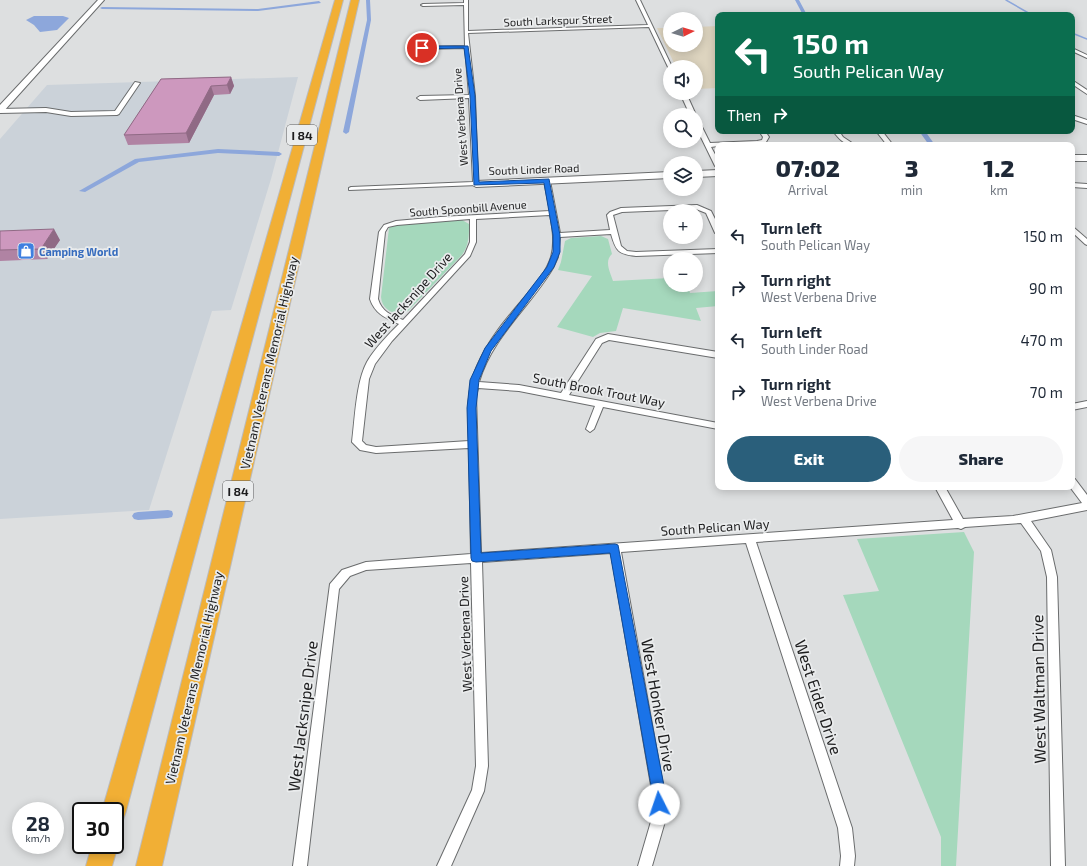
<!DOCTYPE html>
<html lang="en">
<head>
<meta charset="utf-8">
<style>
	:root { --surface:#fff; --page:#f6f6f7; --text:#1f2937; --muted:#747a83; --accent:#2a5f7b }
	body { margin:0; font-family:"Exo 2",sans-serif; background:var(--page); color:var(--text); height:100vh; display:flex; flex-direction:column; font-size:15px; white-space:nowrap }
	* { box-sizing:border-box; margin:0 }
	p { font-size:13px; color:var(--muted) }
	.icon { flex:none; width:22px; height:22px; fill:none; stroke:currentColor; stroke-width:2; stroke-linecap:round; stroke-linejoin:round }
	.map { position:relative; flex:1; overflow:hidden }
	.drawer { position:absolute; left:715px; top:142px; width:360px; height:348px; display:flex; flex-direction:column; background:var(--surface); border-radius:8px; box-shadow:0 2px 10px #0003 }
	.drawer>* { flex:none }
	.guide { position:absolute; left:715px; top:12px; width:360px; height:122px; border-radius:8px; box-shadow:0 2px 10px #0003; background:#0b6e4f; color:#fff; overflow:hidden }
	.needle { width:26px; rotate:85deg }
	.tools { position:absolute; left:663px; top:12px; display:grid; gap:8px }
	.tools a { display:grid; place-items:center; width:40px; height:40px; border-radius:50%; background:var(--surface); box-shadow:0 2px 10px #0003; font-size:20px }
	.speed { position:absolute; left:12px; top:802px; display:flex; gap:8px; font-size:20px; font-weight:700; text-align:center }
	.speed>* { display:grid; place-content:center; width:52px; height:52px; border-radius:50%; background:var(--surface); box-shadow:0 2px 10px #0003; line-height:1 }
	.speed small { font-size:10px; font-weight:400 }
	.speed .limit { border:2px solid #111; border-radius:6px; background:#fff; color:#111 }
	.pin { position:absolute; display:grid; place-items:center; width:34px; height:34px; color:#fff; margin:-17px; border:2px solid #fff; border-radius:50%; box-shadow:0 1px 4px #0007 }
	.me { position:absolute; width:44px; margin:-22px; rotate:356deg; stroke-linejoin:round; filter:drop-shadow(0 0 3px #0008) }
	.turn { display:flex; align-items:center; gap:14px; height:84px; padding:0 12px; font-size:18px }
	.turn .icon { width:52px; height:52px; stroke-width:2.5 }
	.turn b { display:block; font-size:28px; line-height:34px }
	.then { display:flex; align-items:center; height:38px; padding:0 12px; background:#0003; gap:8px; font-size:15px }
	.eta { display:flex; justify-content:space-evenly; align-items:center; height:68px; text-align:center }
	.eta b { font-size:24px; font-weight:800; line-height:28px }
	.primary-button { display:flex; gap:8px; margin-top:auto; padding:8px 12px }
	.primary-button a { flex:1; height:46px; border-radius:24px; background:var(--accent); color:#fff; font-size:16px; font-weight:800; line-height:46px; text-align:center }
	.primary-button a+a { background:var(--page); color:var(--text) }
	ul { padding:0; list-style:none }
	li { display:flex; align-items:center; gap:12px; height:52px; padding:0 12px }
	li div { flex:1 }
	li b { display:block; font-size:15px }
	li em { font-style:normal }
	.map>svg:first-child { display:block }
	.built { fill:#cbd2d9 }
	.education { fill:#ddd4bf }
	.green { fill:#a5d8bc }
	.water { fill:#8da7db }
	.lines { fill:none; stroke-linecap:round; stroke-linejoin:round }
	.stream { stroke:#8da7db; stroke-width:1.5 }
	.canal { fill:#8da7db; fill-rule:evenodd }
	.street-casing { stroke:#6a6c6d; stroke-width:2 }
	.secondary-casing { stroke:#6a6c6d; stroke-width:2 }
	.highway-casing { stroke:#bbbbbc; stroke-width:2 }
	.street { fill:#fff; fill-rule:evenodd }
	.secondary { fill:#fff; fill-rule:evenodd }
	.highway { fill:#f1af35; fill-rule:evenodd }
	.wall { fill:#b083a3 }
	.shaded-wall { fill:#906a85 }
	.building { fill:#cd98be; stroke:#906a85 }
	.route { fill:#1a73e8; stroke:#114b97 }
	.labels { text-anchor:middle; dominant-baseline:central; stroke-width:3.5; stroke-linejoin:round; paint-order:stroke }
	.far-street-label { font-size:11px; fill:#1d1d1e; stroke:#eaeced }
	.far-shop-label { font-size:11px; font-weight:bold; fill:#366cbe; stroke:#eaeced; text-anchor:start }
	.shield { fill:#eaeced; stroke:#5a5b5c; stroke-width:1 }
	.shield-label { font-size:12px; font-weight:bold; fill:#1d1d1e }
	.street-label { font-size:13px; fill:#1d1d1e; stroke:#eaeced }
	.near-street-label { font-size:16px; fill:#1d1d1e; stroke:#eaeced }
</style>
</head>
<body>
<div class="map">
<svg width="1087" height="866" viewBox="0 0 1087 866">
	<rect width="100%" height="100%" fill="#dddfe0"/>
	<!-- built -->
	<path class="built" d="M298 77 271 179 231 310 212 311 149 510 0 519V139L47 85Z"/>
	<!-- education -->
	<path class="education" d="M718 26V88L696 89V67H676L657 28H670V45H696V27Z"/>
	<!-- green -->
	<path class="green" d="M462 220 469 224C469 236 469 245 462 255L408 311C397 317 382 311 381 297L389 228 395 225Z
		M601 236 608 239 612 254C604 261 610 272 613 281L670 278V285H687L690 293 718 291V306L696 308 701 321 623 308 616 331 600 333 593 337 557 327 592 276 558 270 561 262 565 241 571 238Z
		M964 532 974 552 956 866H941V837L843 595 879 591 857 539Z"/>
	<!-- water -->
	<path class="water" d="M34 16H63L69 18 57 30 40 32 34 25 26 20Z"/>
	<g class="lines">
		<!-- stream -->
		<path class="stream" d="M1006 0 1032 15
			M1072 33 1087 39"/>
		<!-- canal -->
		<path class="canal" d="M366 0H370L371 20 349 132 346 134 343 132 367 20Z
			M795 0H799L807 15H803Z
			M319 1 321 3 258 11 102 9 100 8 102 7 258 9Z
			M919 131H925L935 145H929Z
			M218 149 279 152 282 154 279 156 218 153 139 162 85 192 79 191 135 159Z
			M168 510 172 511 173 514 172 517 168 518 138 520 134 519 132 516 134 513 138 512Z"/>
		<!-- street casing -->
		<g class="street-casing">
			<path id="street" d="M464 0H468V31L648 25 636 0H640L672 67H670V68L668 67 649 27 468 33 475 96 478 185 349 190V188L351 187 473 182 469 98 420 100 417 98 420 96 469 95 465 48 422 49 420 48 422 47 465 46 464 5 423 6 421 5 423 4 464 3Z
				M1072 48 1087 55V58L1072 51Z
				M1072 80 1087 90V94L1072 84Z
				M135 82 140 83 119 114 117 115 71 116 46 112 0 113V109L46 108 71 112 115 111Z
				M680 93H686L696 115H690Z
				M1072 115 1087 120V124L1072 119Z
				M696 119 699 121 710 143 757 141 762 140 763 137 759 131H765L769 137 766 142 757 145H718V146L711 147 718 160V168L715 166 696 127Z
				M833 131H839L843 137 855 145C844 145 839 139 833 131Z
				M876 131H882L893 145H887Z
				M547 179 550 181 560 233 610 230 607 215 610 212 621 208 697 205 711 211 718 225V235L715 233 706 213 696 209 622 212 613 215 621 246 627 251 636 252 718 249V253L636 256C618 254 616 251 611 234L560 237 558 257 553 268C530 307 492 337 479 382L519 385 561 393 596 339 608 334 718 352V358L609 340 602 343 569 395 718 423V429L603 407 594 429 590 432 586 429 595 406 519 391 478 388 476 396 481 553 953 520 935 487H945L963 519 1013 516 1082 503 1070 487H1072V478L1075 479 1087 495V510L1031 521 1051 550 1057 577 1065 866H1051L1047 577 1041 551 1021 523 965 527 961 529 958 528 756 542 852 828 855 856 854 866H840L841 856 838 828 746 543 621 552 664 791 666 818 652 866H638L652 818V791L611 553 482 562 488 766 484 791 451 866H437L472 790 476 766 471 563 366 570 350 576 339 589 307 866H293L330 584 342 570 366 562 471 554 469 448 376 453 360 450 352 442C355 419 356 382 367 362 375 348 388 335 399 324 386 318 375 314 370 299L379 232 384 225 396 221 440 217 550 211 544 181ZM550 215C553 229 555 244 551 257 546 273 534 286 524 298 506 319 488 340 477 366 466 391 468 414 469 441L376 447 366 445 362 441 369 379 375 364 392 341 470 256 476 242V219ZM470 219V242L465 254 403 320C391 315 382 312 378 299L385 232 388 227 397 225Z
				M1072 183 1087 184V188L1072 187Z
				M1072 226 1087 239V245L1085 244 1072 232Z
				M1087 401V407L1072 410V404Z"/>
		</g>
		<!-- secondary casing -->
		<g class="secondary-casing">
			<path id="secondary" d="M98 0H104L3 112H0V105Z
				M1072 155H1087V161H1072Z
				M718 170V176L696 177V171Z
				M670 172V178L476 187 471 184 476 181Z"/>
		</g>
		<!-- highway casing -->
		<g class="highway-casing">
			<path id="highway" d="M335 0H343L126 811 123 820 115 823V811H102Z
				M351 0H359L162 866H136Z
				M115 838 118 845 112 866H86L92 845H115Z"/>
		</g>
		<!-- street -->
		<use href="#street" class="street"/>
		<!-- secondary -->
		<use href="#secondary" class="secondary"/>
		<!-- highway -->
		<use href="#highway" class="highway"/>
	</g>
	<!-- wall -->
	<path class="wall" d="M231 77 234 86 230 94 214 95 189 143 128 145 124 135 161 79Z
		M0 231 60 240 47 259 0 261Z"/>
	<!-- shaded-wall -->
	<path class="shaded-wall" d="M231 77 234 86 230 94 227 85Z
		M211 86 214 95 189 143 186 133Z
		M54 229 60 240 47 259 41 249Z"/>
	<!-- building -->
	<path class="building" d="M231 77 227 85 211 86 186 133 124 135 161 79Z
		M54 229 41 249 0 250V231Z"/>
	<!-- route -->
	<path class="route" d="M422 46H468L475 96 479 182 549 179 560 235V252L554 267 491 351 479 380 476 408 481 553 615 544 618 545 665 791V804L663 809 659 811 654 809 652 791 610 553 476 562 472 561 471 558 467 408 470 380 485 348 547 267 553 252V235L544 183 474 185 470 96 464 48 420 49Z"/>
	<!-- icons -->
	<defs>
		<g id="shop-square" transform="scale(0.9)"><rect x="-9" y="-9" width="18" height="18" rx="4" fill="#3f7fe0" stroke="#eaeced"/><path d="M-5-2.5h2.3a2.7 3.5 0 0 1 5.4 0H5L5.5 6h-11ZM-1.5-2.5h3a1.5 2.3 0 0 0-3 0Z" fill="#fff"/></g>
	</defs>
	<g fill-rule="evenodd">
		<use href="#shop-square" x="26" y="251"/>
	</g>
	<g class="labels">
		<!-- far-street labels -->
		<g class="far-street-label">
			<text transform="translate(558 20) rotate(-2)">South Larkspur Street</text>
			<text transform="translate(460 117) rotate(-94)">West Verbena Drive</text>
			<text transform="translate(534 169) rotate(-2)">South Linder Road</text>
			<text transform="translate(468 208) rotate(-4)">South Spoonbill Avenue</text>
		</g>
		<!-- far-shop labels -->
		<g class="far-shop-label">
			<text x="39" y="251">Camping World</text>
		</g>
		<!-- shield labels -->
		<g class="shield">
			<rect x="287" y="125" width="30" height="20" rx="3"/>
			<rect x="223" y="481" width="30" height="20" rx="3"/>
		</g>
		<g class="shield-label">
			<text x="302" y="135">I 84</text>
			<text x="238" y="491">I 84</text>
		</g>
		<!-- street labels -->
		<g class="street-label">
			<text transform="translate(408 300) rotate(-48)">West Jacksnipe Drive</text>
			<text transform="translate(269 363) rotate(-77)">Vietnam Veterans Memorial Highway</text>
			<text transform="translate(599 390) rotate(11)">South Brook Trout Way</text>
			<text transform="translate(715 527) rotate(-4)">South Pelican Way</text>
			<text transform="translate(465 634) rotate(-92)">West Verbena Drive</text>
			<text transform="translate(194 678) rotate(-77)">Vietnam Veterans Memorial Highway</text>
		</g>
		<!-- near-street labels -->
		<g class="near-street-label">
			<text transform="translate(1038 689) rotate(-91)">West Waltman Drive</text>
			<text transform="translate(819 697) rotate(72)">West Eider Drive</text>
			<text transform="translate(659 705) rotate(80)">West Honker Drive</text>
			<text transform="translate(302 716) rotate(-83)">West Jacksnipe Drive</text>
		</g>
	</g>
</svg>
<div class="tools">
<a><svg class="needle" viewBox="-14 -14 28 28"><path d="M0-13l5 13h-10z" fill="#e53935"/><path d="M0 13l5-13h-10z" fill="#747a83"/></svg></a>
<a><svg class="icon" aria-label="sound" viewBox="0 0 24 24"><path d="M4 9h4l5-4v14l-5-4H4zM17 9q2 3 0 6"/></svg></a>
<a><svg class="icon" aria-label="search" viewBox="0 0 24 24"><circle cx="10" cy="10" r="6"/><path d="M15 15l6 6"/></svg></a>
<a><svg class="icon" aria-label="layers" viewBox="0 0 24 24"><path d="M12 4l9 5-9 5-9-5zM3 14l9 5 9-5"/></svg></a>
<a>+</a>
<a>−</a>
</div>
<div class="speed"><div>28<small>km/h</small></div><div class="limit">30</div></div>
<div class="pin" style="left:422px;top:48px;background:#d93025"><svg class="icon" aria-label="arrive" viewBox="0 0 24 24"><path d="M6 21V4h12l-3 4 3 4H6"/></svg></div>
<svg class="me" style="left:659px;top:804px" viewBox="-20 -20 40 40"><circle r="19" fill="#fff"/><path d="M0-13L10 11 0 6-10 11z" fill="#1a73e8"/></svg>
<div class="guide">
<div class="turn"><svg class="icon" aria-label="left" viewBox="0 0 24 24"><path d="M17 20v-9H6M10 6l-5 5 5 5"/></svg><div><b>150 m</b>South Pelican Way</div></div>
<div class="then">Then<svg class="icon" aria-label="right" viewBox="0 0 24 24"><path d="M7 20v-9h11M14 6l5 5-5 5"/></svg></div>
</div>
<section class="drawer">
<div class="eta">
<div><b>07:02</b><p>Arrival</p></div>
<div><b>3</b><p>min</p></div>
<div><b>1.2</b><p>km</p></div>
</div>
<ul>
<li><svg class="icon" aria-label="left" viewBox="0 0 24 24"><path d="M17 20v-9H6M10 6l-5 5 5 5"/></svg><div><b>Turn left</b><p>South Pelican Way</p></div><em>150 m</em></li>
<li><svg class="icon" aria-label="right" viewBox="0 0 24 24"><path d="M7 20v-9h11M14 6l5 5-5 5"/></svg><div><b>Turn right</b><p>West Verbena Drive</p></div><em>90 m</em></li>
<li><svg class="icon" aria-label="left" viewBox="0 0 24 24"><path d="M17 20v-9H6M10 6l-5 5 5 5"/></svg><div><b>Turn left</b><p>South Linder Road</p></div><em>470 m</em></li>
<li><svg class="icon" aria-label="right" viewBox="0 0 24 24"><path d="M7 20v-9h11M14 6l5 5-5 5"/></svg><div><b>Turn right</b><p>West Verbena Drive</p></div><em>70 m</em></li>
</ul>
<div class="primary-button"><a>Exit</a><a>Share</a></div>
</section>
</div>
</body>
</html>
